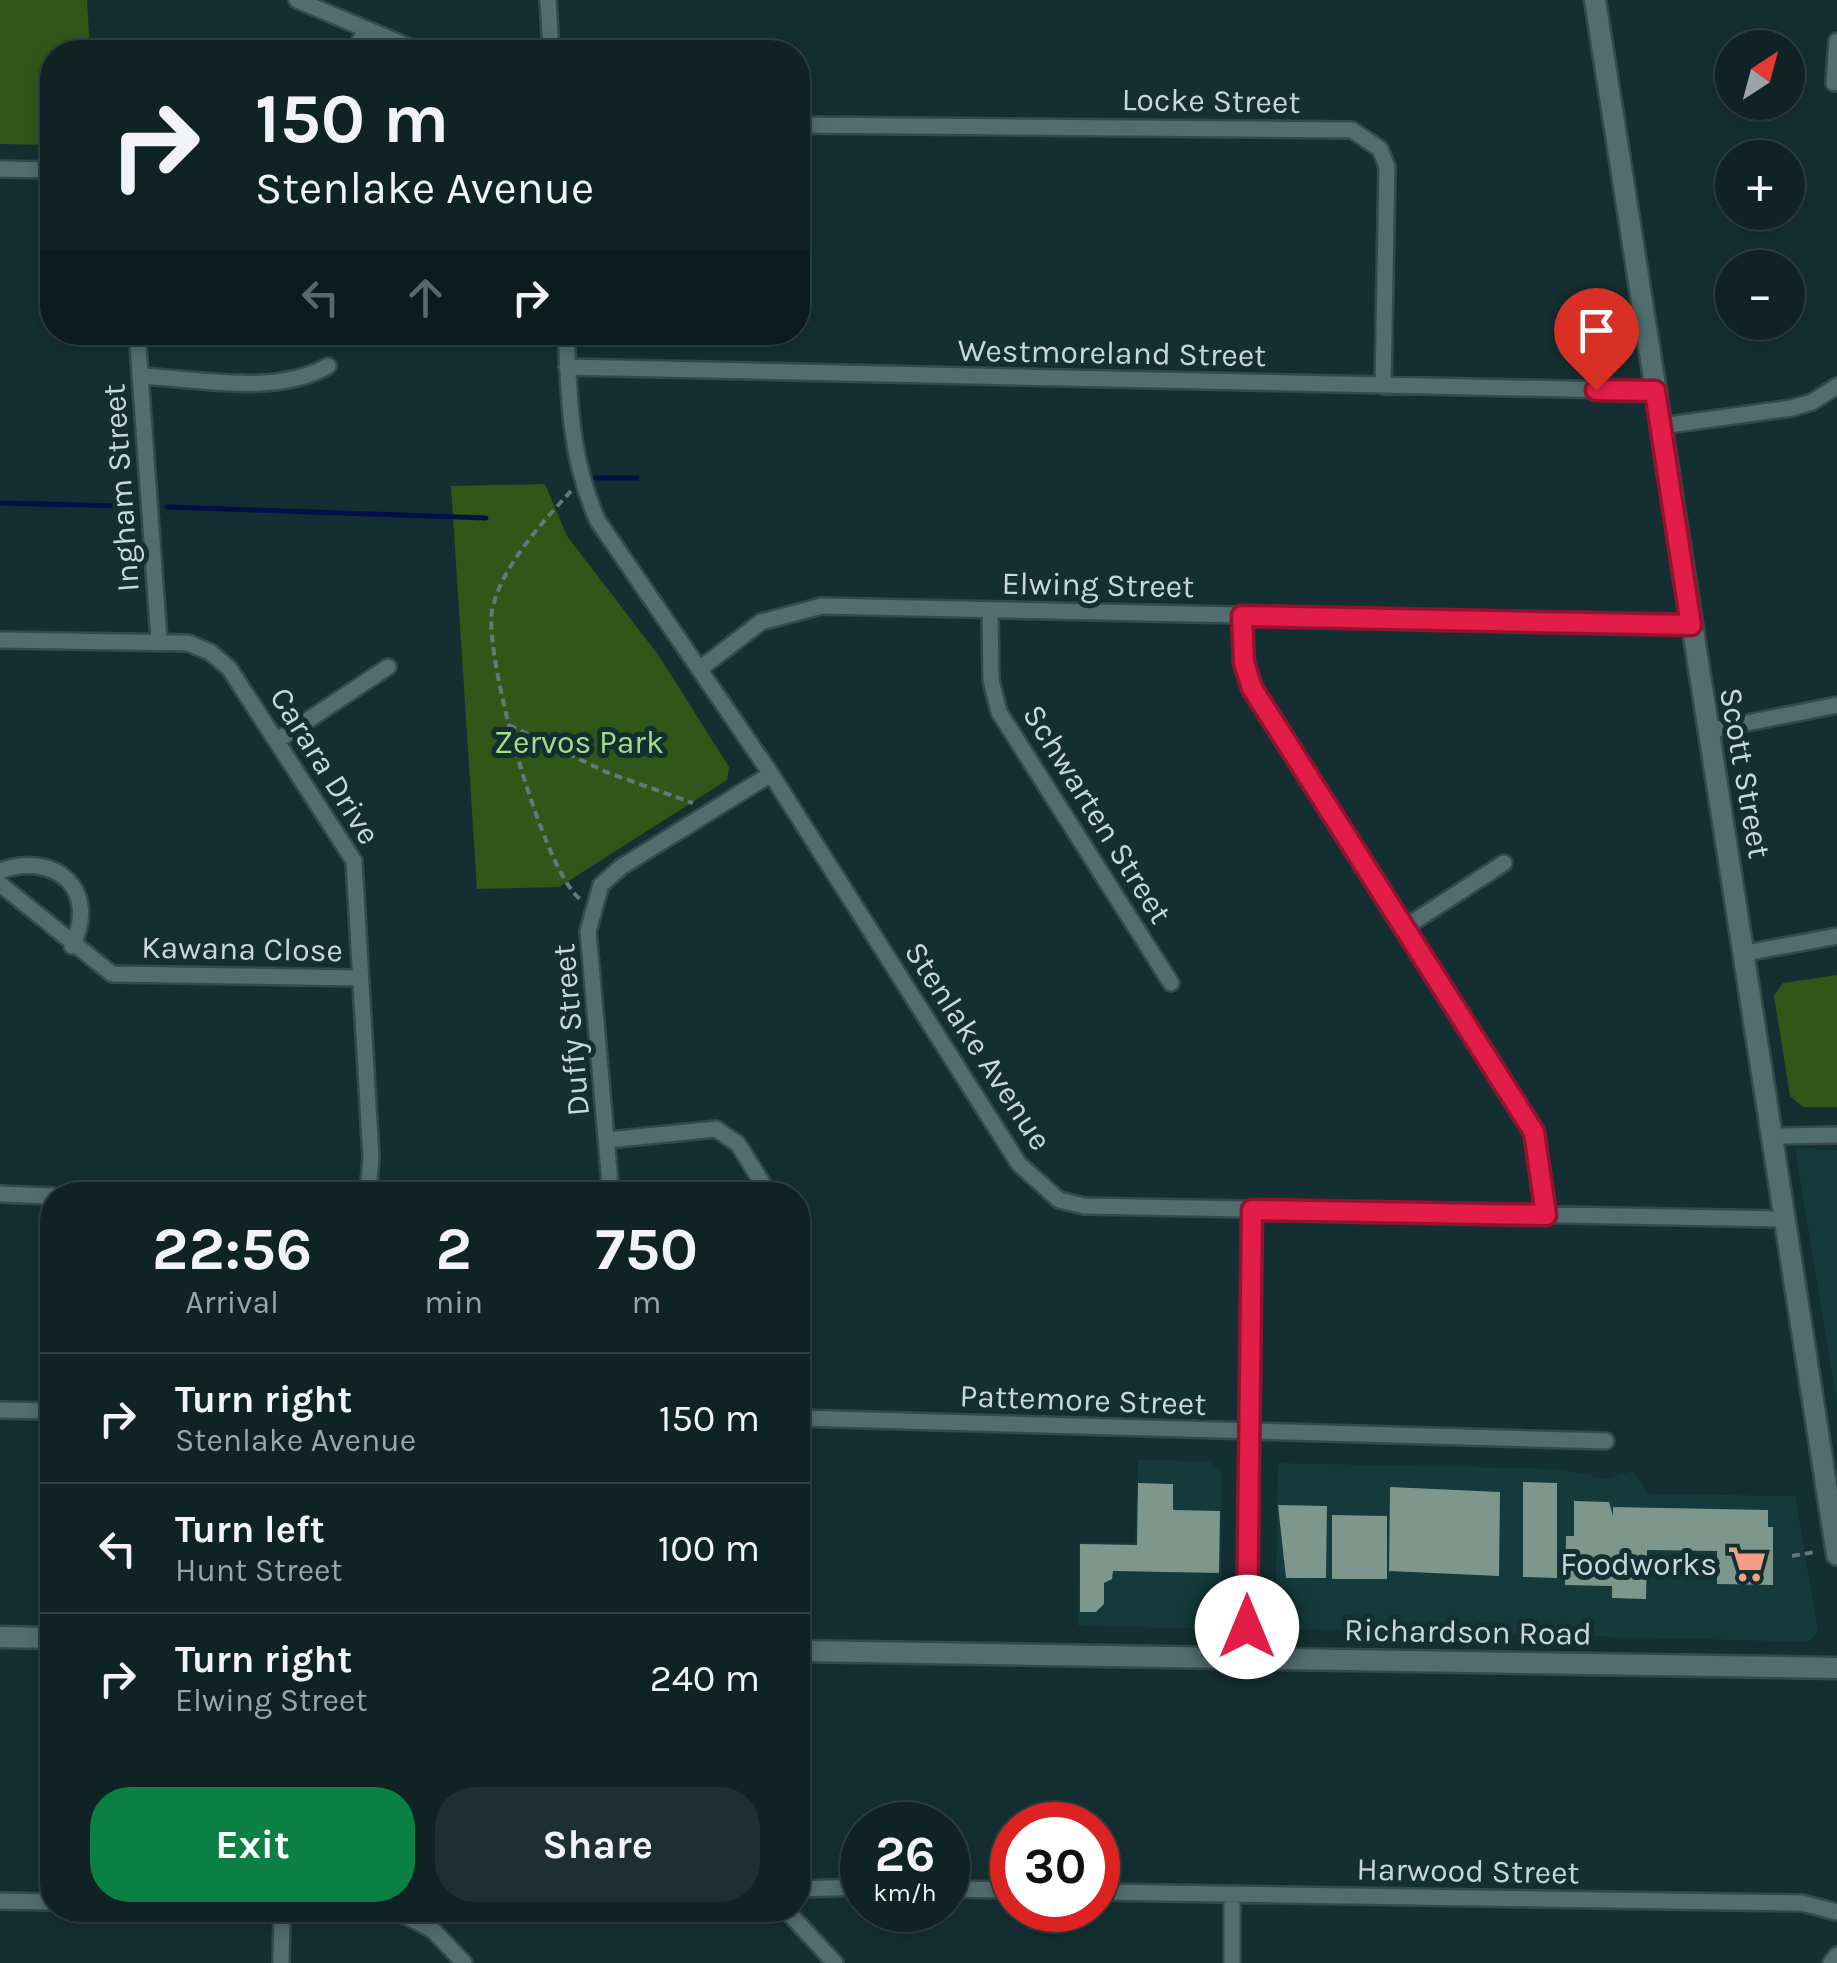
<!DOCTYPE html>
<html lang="en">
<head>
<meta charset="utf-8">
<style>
	:root { --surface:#0f2325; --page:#1d2f32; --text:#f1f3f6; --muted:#9ba4a7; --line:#2f4042; --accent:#0b8043 }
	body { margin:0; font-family:Karla,sans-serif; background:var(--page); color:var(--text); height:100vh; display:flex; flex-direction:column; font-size:38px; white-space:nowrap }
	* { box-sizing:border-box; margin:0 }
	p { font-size:32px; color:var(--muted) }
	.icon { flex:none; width:55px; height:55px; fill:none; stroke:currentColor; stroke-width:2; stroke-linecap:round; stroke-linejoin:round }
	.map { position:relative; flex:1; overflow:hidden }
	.details { position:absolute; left:40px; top:1182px; width:770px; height:740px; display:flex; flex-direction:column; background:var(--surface); border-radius:40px; box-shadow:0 5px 15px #0003,0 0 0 2px var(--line) }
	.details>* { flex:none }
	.hud { position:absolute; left:40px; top:40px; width:770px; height:305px; border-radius:40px; box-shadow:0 5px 15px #0003,0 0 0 2px var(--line); background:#0f2325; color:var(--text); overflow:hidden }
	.needle { width:65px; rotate:36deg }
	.controls { position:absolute; left:1715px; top:30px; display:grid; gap:20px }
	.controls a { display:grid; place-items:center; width:90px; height:90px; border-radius:50%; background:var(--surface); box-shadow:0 5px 15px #0003,0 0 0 2px var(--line); font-size:50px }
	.speed { position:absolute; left:840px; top:1802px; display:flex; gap:20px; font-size:50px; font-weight:700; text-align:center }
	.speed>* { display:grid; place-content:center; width:130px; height:130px; border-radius:50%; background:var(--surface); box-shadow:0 5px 15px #0003,0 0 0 2px var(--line); line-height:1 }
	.speed small { font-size:25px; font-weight:400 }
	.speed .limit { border:15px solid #d22; background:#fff; color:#111 }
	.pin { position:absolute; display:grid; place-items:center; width:85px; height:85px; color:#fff; margin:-102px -42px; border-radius:50% 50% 50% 0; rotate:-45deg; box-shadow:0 0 10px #0007 }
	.pin .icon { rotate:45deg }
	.me { position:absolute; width:110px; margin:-55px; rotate:0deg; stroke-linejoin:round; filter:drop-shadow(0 0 8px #0008) }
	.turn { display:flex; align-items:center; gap:35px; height:210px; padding:0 50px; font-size:45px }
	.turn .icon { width:130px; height:130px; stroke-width:2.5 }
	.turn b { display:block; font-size:70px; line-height:85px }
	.lanes { display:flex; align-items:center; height:95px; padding:0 50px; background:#0003; justify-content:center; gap:50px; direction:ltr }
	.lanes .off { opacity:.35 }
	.eta { display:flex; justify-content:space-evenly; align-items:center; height:170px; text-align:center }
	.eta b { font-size:60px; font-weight:700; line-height:70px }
	.primary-button { display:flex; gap:20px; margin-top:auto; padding:20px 50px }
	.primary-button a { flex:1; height:115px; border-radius:40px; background:var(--accent); color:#fff; font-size:40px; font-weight:700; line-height:115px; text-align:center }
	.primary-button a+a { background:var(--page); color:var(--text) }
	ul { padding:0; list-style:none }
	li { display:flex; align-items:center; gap:30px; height:130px; padding:0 50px; border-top:2px solid var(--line) }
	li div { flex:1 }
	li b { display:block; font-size:38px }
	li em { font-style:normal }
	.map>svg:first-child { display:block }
	.built { fill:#143a3c }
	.green { fill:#315718 }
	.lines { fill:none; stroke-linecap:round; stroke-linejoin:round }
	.stream { stroke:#031047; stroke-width:5 }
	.building { fill:#7e978c }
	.street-casing { stroke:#34494a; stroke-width:20 }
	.secondary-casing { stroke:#34494a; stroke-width:25 }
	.path { stroke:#63797b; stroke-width:4; stroke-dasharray:8 5; stroke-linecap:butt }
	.street { stroke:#516d6f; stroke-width:15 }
	.secondary { stroke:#516d6f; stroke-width:20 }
	.route-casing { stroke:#92132f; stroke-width:25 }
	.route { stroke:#e11d48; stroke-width:18 }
	.labels { text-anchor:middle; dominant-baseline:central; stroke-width:10; stroke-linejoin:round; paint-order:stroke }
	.street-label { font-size:32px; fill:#c8d7d8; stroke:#142f31 }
	.park-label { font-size:32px; fill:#a4de84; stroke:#142f31 }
	.poi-label { font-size:32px; fill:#c8d7d8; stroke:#142f31; text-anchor:end }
</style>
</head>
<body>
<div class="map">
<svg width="1837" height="1963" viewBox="0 0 1837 1963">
	<rect width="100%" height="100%" fill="#142f31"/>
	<!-- built -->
	<path class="built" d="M1795 1148 1837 1150V1404Z
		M1138 1460 1209 1461 1221 1472V1629L1078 1626 1079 1542 1135 1543Z
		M1278 1463 1560 1469 1606 1479 1632 1471 1650 1494 1795 1496 1818 1631 1808 1642 1275 1628Z"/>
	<!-- green -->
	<path class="green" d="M0 0H87L90 52H52V145L0 144Z
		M545 484 567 536 659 656 729 767 727 780 559 887 477 889 451 486Z
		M1837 975V1107H1803L1790 1096 1774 996 1783 983Z"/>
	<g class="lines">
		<!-- stream -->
		<path class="stream" d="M595 478H637
			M0 503 125 506
			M167 507 486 518"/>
	</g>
	<!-- building -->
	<path class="building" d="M1523 1482 1557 1483V1578L1523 1577Z
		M1138 1483 1173 1484V1510L1220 1511 1219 1573 1113 1571 1112 1579 1104 1583V1604L1096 1612H1080V1544L1137 1545Z
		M1390 1487 1500 1492 1499 1576 1389 1571Z
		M1574 1501 1609 1502 1613 1516V1507L1768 1510V1527H1773V1585L1717 1584V1551L1647 1550 1646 1599 1612 1598V1586L1565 1585 1566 1536H1574Z
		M1278 1505 1327 1506 1326 1578H1286Z
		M1332 1515 1387 1516V1579H1332Z"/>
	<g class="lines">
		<!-- street casing -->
		<g class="street-casing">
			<path id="street" d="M297 0 421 52
				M548 0 551 52
				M355 52 365 30
				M1834 83 1837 41
				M798 125 1352 130 1380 149 1387 167 1383 386
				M0 169 52 170
				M137 332 159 640
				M566 332C569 399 570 460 598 521L771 774 1019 1164 1059 1200 1084 1206 1784 1219
				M567 367 1655 391
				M141 376C200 379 275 396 328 366
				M1661 426 1792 408 1812 402 1837 386
				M990 610 991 680 999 712 1171 983
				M1242 616 1244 663 1252 688 1534 1131 1546 1215
				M0 640 188 643 210 652 229 668 354 861 371 1157 368 1195
				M701 668 761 622 822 606 1691 625
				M1707 731 1837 705
				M278 740 388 667
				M0 871C55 851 100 889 72 946
				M0 884 112 974 360 978
				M1407 926 1504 863
				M1746 953 1837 936
				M1772 1136 1837 1135
				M608 1140 716 1129 738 1144 766 1189
				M0 1194 52 1196
				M611 1195 588 931 601 885 621 867 771 774
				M0 1410 52 1411
				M798 1418 1606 1441
				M1247 1659 1252 1210
				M798 1889 862 1887
				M948 1889 1012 1890
				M1098 1892 1802 1903 1837 1912
				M1232 1895V1963
				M0 1901 52 1902
				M394 1910 433 1930 464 1963
				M786 1910 835 1963
				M281 1963 282 1910
				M1831 1963 1837 1955"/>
		</g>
		<!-- secondary casing -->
		<g class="secondary-casing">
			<path id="secondary" d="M1595 0 1837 1555
				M0 1637 52 1638
				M798 1651 1837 1668"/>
		</g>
		<!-- path -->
		<path class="path" d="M571 491C542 523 500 568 492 611 484 659 543 870 580 899
			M509 725 606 772 693 803
			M1792 1556 1815 1552"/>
		<!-- street -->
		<use href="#street" class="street"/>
		<!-- secondary -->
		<use href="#secondary" class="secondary"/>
	</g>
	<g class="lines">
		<!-- route casing -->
		<g class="route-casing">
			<path id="route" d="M1247 1627 1252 1210 1546 1215 1534 1132 1252 688 1244 663 1242 616 1691 625 1655 391 1596 390"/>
		</g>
		<!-- route -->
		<use href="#route" class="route"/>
	</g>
	<!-- icons -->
	<defs>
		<g id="supermarket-bare" transform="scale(3)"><path d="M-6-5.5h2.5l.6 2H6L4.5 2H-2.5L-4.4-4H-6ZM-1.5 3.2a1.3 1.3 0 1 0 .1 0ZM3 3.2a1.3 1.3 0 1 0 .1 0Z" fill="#f39f85" stroke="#142f31" stroke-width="2.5" paint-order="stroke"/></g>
	</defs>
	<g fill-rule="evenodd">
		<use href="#supermarket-bare" x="1747" y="1564"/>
	</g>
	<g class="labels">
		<!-- street labels -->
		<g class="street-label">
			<text transform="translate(1211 101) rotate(1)">Locke Street</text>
			<text transform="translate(1112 353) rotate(1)">Westmoreland Street</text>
			<text transform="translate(121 488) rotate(-94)">Ingham Street</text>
			<text transform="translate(1098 585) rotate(1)">Elwing Street</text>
			<text transform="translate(325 766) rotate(58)">Carara Drive</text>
			<text transform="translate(1745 773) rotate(80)">Scott Street</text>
			<text transform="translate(1097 814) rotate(58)">Schwarten Street</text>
			<text transform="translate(242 949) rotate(1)">Kawana Close</text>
			<text transform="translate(571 1030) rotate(-95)">Duffy Street</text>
			<text transform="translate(978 1046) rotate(57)">Stenlake Avenue</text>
			<text transform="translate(1083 1400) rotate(2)">Pattemore Street</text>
			<text transform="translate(1468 1632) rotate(1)">Richardson Road</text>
			<text transform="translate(1468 1871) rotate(1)">Harwood Street</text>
		</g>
		<!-- park labels -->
		<g class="park-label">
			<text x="579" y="742">Zervos Park</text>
		</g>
		<!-- poi labels -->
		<g class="poi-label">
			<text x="1717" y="1564">Foodworks</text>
		</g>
	</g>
</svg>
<div class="controls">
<a><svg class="needle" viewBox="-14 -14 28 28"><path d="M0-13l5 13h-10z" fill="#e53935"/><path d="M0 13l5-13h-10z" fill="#9ba4a7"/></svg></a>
<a>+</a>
<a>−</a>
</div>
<div class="speed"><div>26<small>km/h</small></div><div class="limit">30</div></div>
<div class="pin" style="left:1596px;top:390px;background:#d93025"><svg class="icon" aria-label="arrive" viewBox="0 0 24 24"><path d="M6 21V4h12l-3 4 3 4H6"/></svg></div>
<svg class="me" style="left:1247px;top:1627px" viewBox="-20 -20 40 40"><circle r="19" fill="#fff"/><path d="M0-13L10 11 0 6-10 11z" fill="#e11d48"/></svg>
<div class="hud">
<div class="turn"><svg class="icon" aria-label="right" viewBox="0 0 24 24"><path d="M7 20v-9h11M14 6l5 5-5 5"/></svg><div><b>150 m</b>Stenlake Avenue</div></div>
<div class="lanes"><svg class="icon off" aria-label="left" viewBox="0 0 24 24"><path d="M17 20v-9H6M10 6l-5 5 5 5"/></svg><svg class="icon off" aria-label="ahead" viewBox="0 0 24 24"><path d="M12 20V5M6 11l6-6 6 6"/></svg><svg class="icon" aria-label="right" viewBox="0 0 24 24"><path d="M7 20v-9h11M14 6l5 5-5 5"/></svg></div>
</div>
<section class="details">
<div class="eta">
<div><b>22:56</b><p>Arrival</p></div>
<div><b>2</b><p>min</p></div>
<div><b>750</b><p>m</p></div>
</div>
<ul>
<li><svg class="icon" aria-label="right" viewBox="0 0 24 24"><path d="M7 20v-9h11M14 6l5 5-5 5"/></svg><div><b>Turn right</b><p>Stenlake Avenue</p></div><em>150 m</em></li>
<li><svg class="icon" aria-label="left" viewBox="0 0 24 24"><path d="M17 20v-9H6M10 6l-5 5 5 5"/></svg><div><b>Turn left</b><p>Hunt Street</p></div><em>100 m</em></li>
<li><svg class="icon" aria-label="right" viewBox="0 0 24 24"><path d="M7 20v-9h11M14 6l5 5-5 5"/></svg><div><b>Turn right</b><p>Elwing Street</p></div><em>240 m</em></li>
</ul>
<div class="primary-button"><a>Exit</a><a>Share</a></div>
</section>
</div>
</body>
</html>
